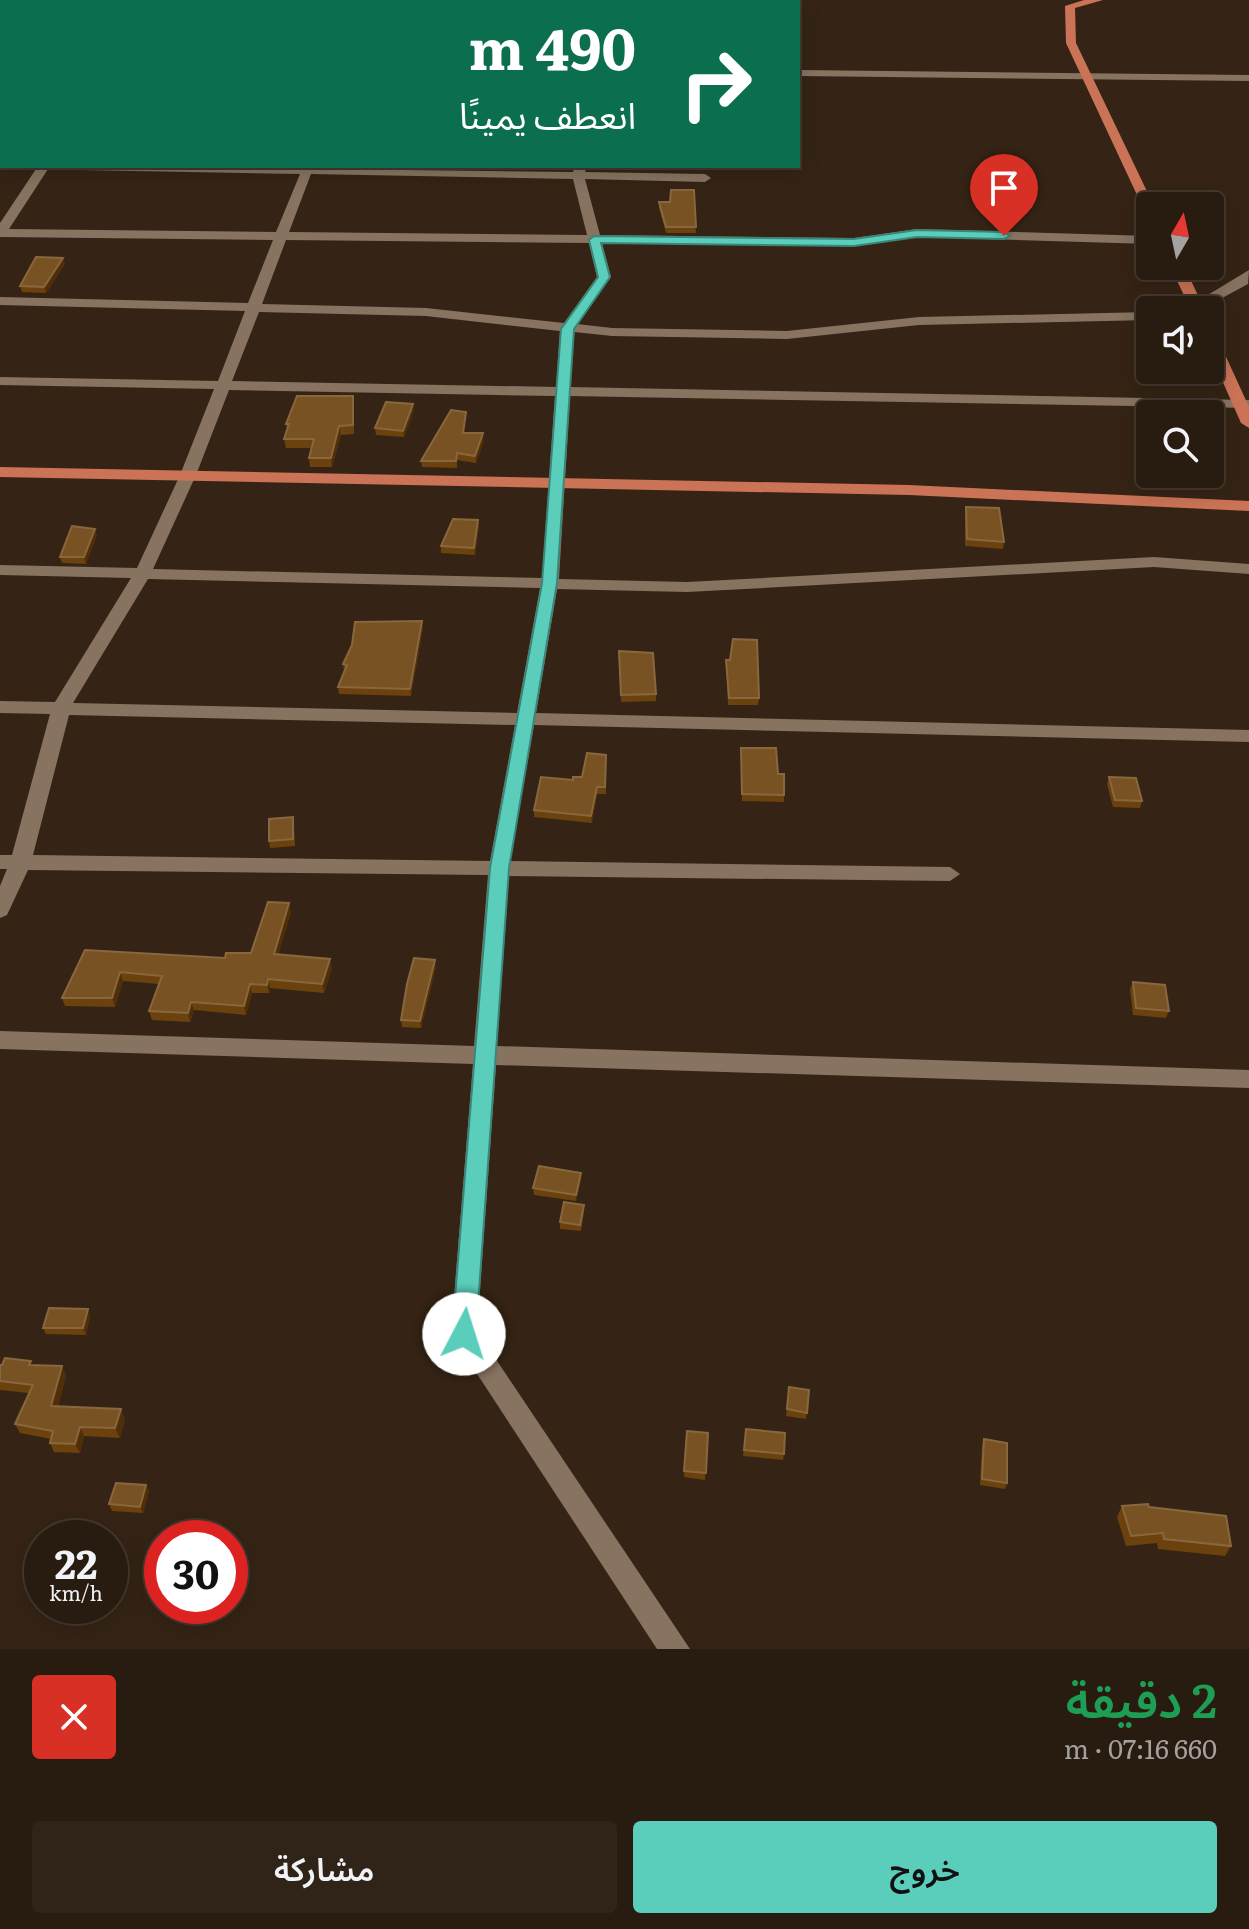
<!DOCTYPE html>
<html lang="ar">
<head>
<meta charset="utf-8">
<style>
	:root { --surface:#281b10; --page:#302419; --text:#f1f3f6; --muted:#a5a19f; --line:#443930; --accent:#5bcebb }
	body { margin:0; font-family:Literata,"Noto Sans Arabic",serif; background:var(--page); color:var(--text); direction:rtl; height:100vh; display:flex; flex-direction:column; font-size:30px; white-space:nowrap }
	* { box-sizing:border-box; margin:0 }
	p { font-size:26px; color:var(--muted) }
	.icon { flex:none; width:44px; height:44px; fill:none; stroke:currentColor; stroke-width:2; stroke-linecap:round; stroke-linejoin:round }
	.map { position:relative; height:1649px; overflow:hidden; direction:ltr }
	.sheet { display:flex; flex-direction:column; background:var(--surface); flex:1 }
	.sheet>* { flex:none }
	.guide { position:absolute; left:0px; top:0px; width:800px; height:168px; box-shadow:0 4px 20px #0003,0 0 0 2px var(--line); direction:rtl; background:#0b6e4f; color:#fff; overflow:hidden }
	.needle { width:52px; rotate:9deg }
	.tools { position:absolute; left:1136px; top:192px; display:grid; gap:16px }
	.tools a { display:grid; place-items:center; width:88px; height:88px; border-radius:8px; background:var(--surface); box-shadow:0 4px 20px #0003,0 0 0 2px var(--line); font-size:40px }
	.speed { position:absolute; left:24px; top:1520px; display:flex; gap:16px; font-size:40px; font-weight:700; text-align:center }
	.speed>* { display:grid; place-content:center; width:104px; height:104px; border-radius:50%; background:var(--surface); box-shadow:0 4px 20px #0003,0 0 0 2px var(--line); line-height:1 }
	.speed small { font-size:20px; font-weight:400 }
	.speed .limit { border:12px solid #d22; background:#fff; color:#111 }
	.pin { position:absolute; display:grid; place-items:center; width:68px; height:68px; color:#fff; margin:-82px -34px; border-radius:50% 50% 50% 0; rotate:-45deg; box-shadow:0 0 8px #0007 }
	.pin .icon { rotate:45deg }
	.me { position:absolute; width:88px; margin:-44px; rotate:5deg; stroke-linejoin:round; filter:drop-shadow(0 0 6px #0008) }
	.turn { display:flex; align-items:center; gap:28px; height:168px; padding:0 32px; font-size:36px }
	.turn .icon { width:104px; height:104px; stroke-width:2.5 }
	.turn b { display:block; font-size:56px; line-height:68px }
	.round { display:grid; place-items:center; flex:none; width:84px; height:84px; border-radius:8px; background:var(--page) }
	.overview { display:flex; align-items:center; justify-content:space-between; height:136px; padding:0 32px }
	h1 { font-size:48px; font-weight:600; line-height:60px; color:#1e9e55 }
	.button { display:flex; gap:16px; margin-top:auto; padding:16px 32px }
	.button a { flex:1; height:92px; border-radius:8px; background:var(--accent); color:#111; font-size:32px; font-weight:600; line-height:92px; text-align:center }
	.button a+a { background:var(--page); color:var(--text) }
	.map>svg:first-child { display:block }
	.lines { fill:none; stroke-linecap:round; stroke-linejoin:round }
	.street { fill:#887361; fill-rule:evenodd }
	.primary { fill:#cb7356; fill-rule:evenodd }
	.wall { fill:#6b410e }
	.shaded-wall { fill:#502f08 }
	.building { fill:#785223; stroke:#89673e; stroke-width:2 }
	.route { fill:#5bcebb; stroke:#3b867a; stroke-width:2 }
</style>
</head>
<body>
<div class="map">
<svg width="1249" height="1649" viewBox="0 0 1249 1649">
	<rect width="100%" height="100%" fill="#352415"/>
	<g class="lines">
		<!-- street -->
		<path class="street" d="M0 58H2V64H0Z
			M798 70 1249 75V81L798 76Z
			M0 97H2V103H0Z
			M0 160 2 166 6 167 0 168Z
			M38 166H50L9 229 276 232 300 174 81 170 75 166 573 172 575 166H587L585 172 705 174 711 178 705 182 585 179 600 235 854 238 917 229 1150 236V244L917 237 854 246 602 243 611 277 577 324 612 328 787 331 919 317 1150 312V320L919 325 787 339 612 336 574 332 570 387 1249 400V408L570 396 559 579 687 582 1154 557 1249 564V574L1154 567 687 592 557 589 536 713 1249 730V742L534 725 510 861 950 867 960 874 950 881 509 876 497 1046 1249 1070V1088L496 1065 477 1331 690 1649H657L451 1334 473 1064 0 1049V1031L474 1046 488 875 28 870 7 915 0 918V886L7 869H0V855H12L50 714 0 713V701L55 702 131 578 0 575V565L137 568 180 475 214 389 0 385V377L218 381 245 311 0 305V297L248 303 273 240 0 237V223ZM311 174 573 179 587 235 289 232ZM286 240 589 243 597 277 564 323 426 308 262 304ZM259 312 426 316 560 331 556 387 232 381ZM229 390 555 396 542 578 153 569 196 475ZM148 579 540 588 517 713 73 703ZM69 715 515 725 490 861 33 855Z
			M1249 270 1248 284 1200 310H1183Z"/>
		<!-- primary -->
		<path class="primary" d="M1084 0H1103L1075 8 1076 43 1154 206H1150V214L1144 210 1066 43 1065 6Z
			M1170 266H1184L1205 310H1191Z
			M1210 333 1217 337 1249 407V428L1241 423 1210 353Z
			M0 467 909 485 1249 501V511L909 495 0 477Z"/>
	</g>
	<!-- wall -->
	<path class="wall" d="M694 190 696 233H666L659 208V202H670Z
		M65 264 46 293 22 292 20 286Z
		M354 405V434L341 435 332 467H310L309 458 312 448H286L284 439 287 430 286 424Z
		M414 410 404 437 376 435 375 428Z
		M466 412 464 433 484 440 476 463 457 460V468L422 467 421 461Z
		M966 507 1004 542 1003 549 965 546V514Z
		M479 526 475 555 441 553V546Z
		M97 535 86 564 62 563 60 557Z
		M423 628 411 696 339 694 338 687 344 671 343 664Z
		M619 651 656 694V701L621 702Z
		M726 660 759 698 758 705H728Z
		M741 748 778 774 784 795V802L742 801Z
		M606 755V794H597L592 823 534 817V810L573 780 582 777Z
		M1109 777 1142 801 1140 808 1113 807 1107 784Z
		M294 824 295 846 270 848 269 841Z
		M291 912 278 954 332 968 324 993 270 988 269 993H252L246 1015 194 1010 190 1022 152 1020 149 1011 159 984 123 981 115 1007 65 1006 62 998 85 950 225 958 251 953Z
		M436 967 421 1028 402 1027 401 1020Z
		M1133 982 1169 1011 1166 1018 1133 1015 1130 989Z
		M581 1180 576 1201 534 1195 533 1188Z
		M584 1212 581 1231 560 1229V1222Z
		M90 1316 86 1335 46 1334 43 1328Z
		M0 1365 33 1366 66 1375 58 1406 125 1418 120 1438 84 1436 80 1453 54 1452 50 1443 51 1439 20 1433 15 1424 29 1393 0 1390Z
		M789 1387 809 1390 806 1419 786 1416Z
		M746 1429 784 1454 783 1460 743 1456Z
		M687 1431 708 1433 705 1480 684 1477Z
		M984 1439 1007 1483 1005 1489 980 1485 982 1445Z
		M146 1485 149 1491 143 1513 112 1511 109 1504Z
		M1122 1506 1149 1507 1231 1546 1225 1556 1158 1549 1157 1543 1126 1546 1117 1517Z"/>
	<!-- shaded-wall -->
	<path class="shaded-wall" d="M63 258 65 264 46 293 44 287Z
		M413 404 414 410 404 437 403 431Z
		M339 426 341 435 332 467 331 458Z
		M483 433 484 440 476 463 475 456Z
		M478 520 479 526 475 555 474 548Z
		M95 529 97 535 86 564 84 557Z
		M422 621 423 628 411 696 410 689Z
		M597 787V794L592 823 591 816Z
		M289 903 291 912 276 963 274 954Z
		M330 959 332 968 324 993 322 984Z
		M435 960 436 967 421 1028 420 1021Z
		M120 972 123 981 115 1007 112 998Z
		M268 979 270 988 269 993 267 985Z
		M250 984 252 993 246 1015 244 1006Z
		M191 1002 194 1010 190 1022 188 1013Z
		M581 1173V1180L576 1201V1195Z
		M88 1309 90 1316 86 1335 83 1328Z
		M62 1366 66 1375 56 1415 51 1406Z
		M121 1409 125 1418 120 1438 115 1428Z
		M80 1427 84 1436 80 1453 75 1444Z
		M146 1485 149 1491 143 1513 140 1507Z"/>
	<!-- building -->
	<path class="building" d="M269 0H341L340 2H268Z
		M671 190H694L696 227H666L659 202H670Z
		M36 257 63 258 44 287 20 286Z
		M297 396H353V425L339 426 331 458H309L314 439H284L289 424H286Z
		M386 402 413 404 403 431 375 428Z
		M451 410 466 412 463 433H483L475 456 457 453 456 461H421Z
		M966 507 999 508 1004 542 967 539Z
		M453 519 478 520 474 548 441 546Z
		M72 526 95 529 84 557H60Z
		M422 621 410 689 338 687 347 665 343 664 352 645 355 622Z
		M733 639 757 640 759 698H729L726 660H730Z
		M619 651 653 653 656 694 621 695Z
		M741 748H776L778 774H784V795L742 794Z
		M587 753 606 755 605 787H597L591 816 534 810 541 777 573 780V777H582Z
		M1109 777 1136 778 1142 801 1115 800Z
		M293 817V839L269 841V819Z
		M268 902 289 903 274 954 330 959 322 984 268 979 267 985 250 984 244 1006 191 1002 188 1013 149 1011 162 976 120 972 112 998H62L85 950 225 958 226 953H251Z
		M414 958 435 960 420 1021 401 1020 407 984Z
		M1133 982 1165 985 1169 1011 1136 1008Z
		M539 1166 581 1173 576 1195 533 1188Z
		M564 1202 584 1205 580 1225 560 1222Z
		M49 1308 88 1309 83 1328H43Z
		M5 1358 31 1361 29 1365 62 1366 51 1406 121 1409 115 1428 80 1427 75 1444 50 1443 53 1431 15 1424 33 1385 0 1381V1365H2Z
		M789 1387 809 1390 807 1413 787 1409Z
		M746 1429 785 1433 784 1454 744 1450Z
		M687 1431 708 1433 706 1473 684 1471Z
		M984 1439 1007 1443V1483L982 1479Z
		M116 1483 146 1485 140 1507 109 1504Z
		M1148 1504 1149 1507 1226 1516 1231 1546 1164 1539 1163 1533 1131 1536 1122 1506Z"/>
	<!-- route -->
	<path class="route" d="M917 230 1004 232 1010 236 1004 239 917 237 854 246 601 243 610 277 574 329 557 583 509 868 476 1334 472 1341 464 1345 455 1341 452 1334 490 868 542 583 561 329 598 277 589 240 594 236 854 239Z"/>
</svg>
<div class="tools">
<a><svg class="needle" viewBox="-14 -14 28 28"><path d="M0-13l5 13h-10z" fill="#e53935"/><path d="M0 13l5-13h-10z" fill="#a5a19f"/></svg></a>
<a><svg class="icon" aria-label="sound" viewBox="0 0 24 24"><path d="M4 9h4l5-4v14l-5-4H4zM17 9q2 3 0 6"/></svg></a>
<a><svg class="icon" aria-label="search" viewBox="0 0 24 24"><circle cx="10" cy="10" r="6"/><path d="M15 15l6 6"/></svg></a>
</div>
<div class="speed"><div>22<small>km/h</small></div><div class="limit">30</div></div>
<div class="pin" style="left:1004px;top:236px;background:#d93025"><svg class="icon" aria-label="arrive" viewBox="0 0 24 24"><path d="M6 21V4h12l-3 4 3 4H6"/></svg></div>
<svg class="me" style="left:464px;top:1334px" viewBox="-20 -20 40 40"><circle r="19" fill="#fff"/><path d="M0-13L10 11 0 6-10 11z" fill="#5bcebb"/></svg>
<div class="guide">
<div class="turn"><svg class="icon" aria-label="right" viewBox="0 0 24 24"><path d="M7 20v-9h11M14 6l5 5-5 5"/></svg><div><b>490 m</b>انعطف يمينًا</div></div>
</div>
</div>
<section class="sheet">
<div class="overview"><div><h1>2 دقيقة</h1><p>660 m · 07:16</p></div><a class="round" style="background:#d93025;color:#fff"><svg class="icon" aria-label="close" viewBox="0 0 24 24"><path d="M6 6l12 12M18 6L6 18"/></svg></a></div>
<div class="button"><a>خروج</a><a>مشاركة</a></div>
</section>
</body>
</html>
